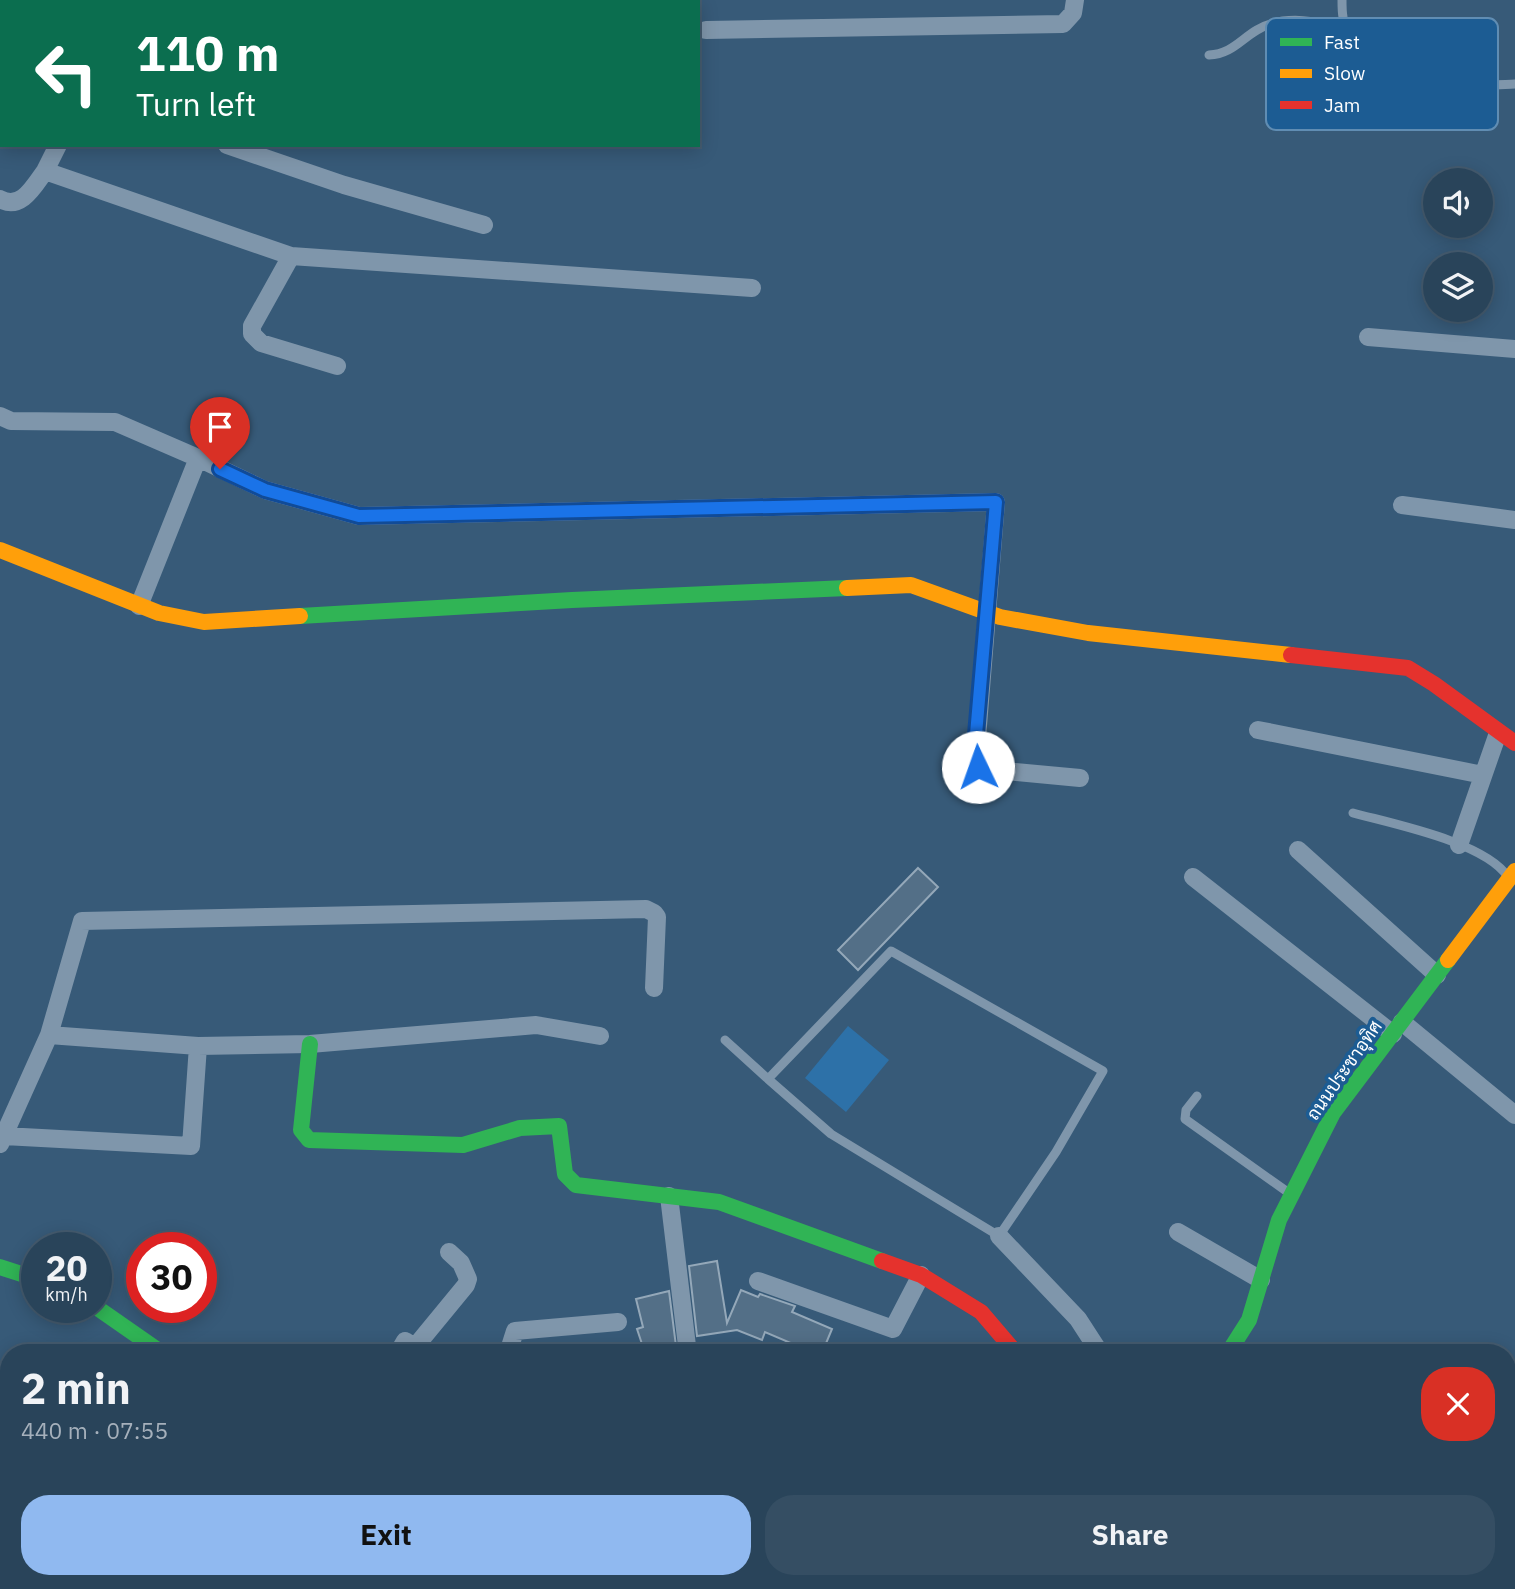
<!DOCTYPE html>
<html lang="en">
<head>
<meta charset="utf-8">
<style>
	:root { --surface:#29445a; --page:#354e63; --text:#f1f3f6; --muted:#a5b0bb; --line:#455c70; --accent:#90b9f0 }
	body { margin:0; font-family:"IBM Plex Sans",Sarabun,sans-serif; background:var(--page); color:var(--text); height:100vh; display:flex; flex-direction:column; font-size:26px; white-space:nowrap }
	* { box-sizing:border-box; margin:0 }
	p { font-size:23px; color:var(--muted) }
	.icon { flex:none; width:38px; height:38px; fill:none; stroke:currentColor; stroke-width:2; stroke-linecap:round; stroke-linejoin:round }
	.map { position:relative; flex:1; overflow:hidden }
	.side { position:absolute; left:0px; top:1344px; width:1516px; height:245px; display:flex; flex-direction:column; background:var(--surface); border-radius:28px 28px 0 0; box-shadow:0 4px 18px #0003,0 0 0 2px var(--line) }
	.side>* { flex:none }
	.top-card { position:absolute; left:0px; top:0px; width:700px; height:147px; box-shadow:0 4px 18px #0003,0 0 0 2px var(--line); background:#0b6e4f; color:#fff; overflow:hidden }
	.tools { position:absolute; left:1423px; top:168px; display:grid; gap:14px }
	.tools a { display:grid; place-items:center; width:70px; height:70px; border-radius:50%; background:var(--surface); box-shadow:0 4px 18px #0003,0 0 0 2px var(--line); font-size:35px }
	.speed { position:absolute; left:21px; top:1232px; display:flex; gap:14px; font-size:35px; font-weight:700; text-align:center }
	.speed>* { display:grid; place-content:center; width:91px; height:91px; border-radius:50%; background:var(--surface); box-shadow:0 4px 18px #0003,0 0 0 2px var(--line); line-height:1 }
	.speed small { font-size:18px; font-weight:400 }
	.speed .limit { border:10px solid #d22; background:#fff; color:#111 }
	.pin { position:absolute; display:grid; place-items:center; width:60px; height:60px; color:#fff; margin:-72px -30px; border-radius:50% 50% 50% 0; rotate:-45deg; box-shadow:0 0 7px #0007 }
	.pin .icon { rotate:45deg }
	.me { position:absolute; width:77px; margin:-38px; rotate:357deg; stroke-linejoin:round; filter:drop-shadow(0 0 5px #0008) }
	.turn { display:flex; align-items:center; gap:24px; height:147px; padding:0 21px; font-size:32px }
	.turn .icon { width:91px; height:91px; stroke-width:2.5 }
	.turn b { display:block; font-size:49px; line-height:60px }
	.round { display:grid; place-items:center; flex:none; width:74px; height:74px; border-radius:28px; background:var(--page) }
	.summary { display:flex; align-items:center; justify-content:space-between; height:119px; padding:0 21px }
	h1 { font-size:42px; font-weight:800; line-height:52px }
	.action { display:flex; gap:14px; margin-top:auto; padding:14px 21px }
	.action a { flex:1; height:80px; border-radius:28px; background:var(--accent); color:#111; font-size:28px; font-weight:800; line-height:80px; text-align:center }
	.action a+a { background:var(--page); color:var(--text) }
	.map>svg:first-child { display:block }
	.green { fill:#2d71a8 }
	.building { fill:#536f87; stroke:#94a8b9; stroke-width:2 }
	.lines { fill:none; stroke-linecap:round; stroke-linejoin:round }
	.lane { stroke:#7f96ab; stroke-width:9 }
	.street { stroke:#7f96ab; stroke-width:18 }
	.fast { stroke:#30b455; stroke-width:16 }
	.slow { stroke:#ff9f0a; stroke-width:16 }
	.jam { stroke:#e5322d; stroke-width:16 }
	.route-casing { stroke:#114b97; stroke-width:18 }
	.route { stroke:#1a73e8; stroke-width:12 }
	.labels { text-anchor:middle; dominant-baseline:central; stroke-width:7; stroke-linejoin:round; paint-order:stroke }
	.street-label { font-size:18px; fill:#fff; stroke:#1c5c93 }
	.key { fill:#1c5c93; stroke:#608db3; stroke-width:2 }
	.key-label { font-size:19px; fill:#fff }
</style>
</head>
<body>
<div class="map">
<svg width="1515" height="1589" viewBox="0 0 1515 1589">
	<rect width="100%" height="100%" fill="#375a78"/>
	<!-- green -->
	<path class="green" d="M848 1026 889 1060 846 1112 805 1078Z"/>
	<!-- building -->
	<path class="building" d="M918 868 938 887 858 970 838 950Z
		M717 1261 727 1323 741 1290 758 1297 760 1294 795 1306 792 1312 832 1329 822 1353H814L765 1332 762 1340 737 1330 697 1336 689 1266Z
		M669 1291 676 1346 655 1353H645L637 1329 643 1327 636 1299Z"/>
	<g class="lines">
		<!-- lane -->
		<path class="lane" d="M225 0 227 2
			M1342 0C1342 5 1342 12 1343 17 1351 49 1401 78 1432 83 1458 87 1489 85 1515 84
			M1209 55C1231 54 1240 40 1257 30 1285 13 1321 22 1349 30
			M1353 813C1393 824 1485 842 1508 877
			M891 951 1103 1071 1056 1152 999 1236 831 1134 768 1079Z
			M725 1040 768 1079
			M1197 1096 1186 1110 1185 1119 1289 1193
			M1507 1498 1515 1502"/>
		<!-- street -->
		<path class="street" d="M115 0 119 2
			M26 2 28 0
			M0 24 2 22
			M706 30 1063 24 1073 13 1075 0
			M227 145 344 185 484 225
			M45 171 58 145
			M0 199C21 211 34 186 45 171L291 256 752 288
			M291 256 252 326V334L261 343 337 366
			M1368 337 1515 349
			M0 416 11 421 115 422 198 458 139 606
			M198 458 265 490 359 516 996 502 975 763 983 769 1080 778
			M1402 505 1515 520
			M1258 730 1483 775
			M1459 845 1498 733
			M1298 850 1437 975
			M1193 877 1393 1034
			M1402 1022 1515 1115
			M49 1035 198 1046 310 1044 536 1025 600 1036
			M4 1136 191 1146 198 1046
			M0 1144 49 1035 82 921 646 909 654 913 657 917 654 988
			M669 1196 687 1346
			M1178 1232 1261 1280
			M999 1236 1078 1319 1100 1353
			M758 1281 893 1329 921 1275
			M415 1347 466 1285 468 1279 461 1263 449 1252
			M398 1353 405 1341 421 1351
			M508 1353 515 1331 618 1322
			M1507 1520 1515 1527
			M0 1534H9
			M429 1580V1589
			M1300 1580 1301 1589
			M591 1589 593 1580"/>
		<!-- fast -->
		<path class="fast" d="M300 616 572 600 847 588
			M310 1044 301 1130 309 1140 463 1145 520 1128 559 1126 565 1174 576 1185 719 1202 882 1261
			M0 1267 37 1279
			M96 1307 162 1353
			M1228 1353 1249 1320 1279 1220 1333 1113 1448 960"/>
		<!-- slow -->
		<path class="slow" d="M0 550 159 613 204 622 300 616
			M847 588 911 585 1000 617 1088 633 1291 655
			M1448 960 1515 871
			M915 1589 922 1580"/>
		<!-- jam -->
		<path class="jam" d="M1291 655 1408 668 1434 684 1515 743
			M882 1261 921 1275 981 1312 1016 1353
			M723 1580 735 1589"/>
	</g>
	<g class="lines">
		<!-- route casing -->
		<g class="route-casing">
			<path id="route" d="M220 469 265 490 359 516 996 502 974 758 978 767"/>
		</g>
		<!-- route -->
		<use href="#route" class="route"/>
	</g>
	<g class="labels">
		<!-- street labels -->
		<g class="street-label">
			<text transform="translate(1344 1070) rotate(-55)">ถนนประชาอุทิศ</text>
		</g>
	</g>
	<!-- legend -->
	<rect x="1266" y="18" width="232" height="112" rx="10" class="key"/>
	<rect x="1280" y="38" width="32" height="8" fill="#30b455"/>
	<rect x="1280" y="69" width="32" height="9" fill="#ff9f0a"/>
	<rect x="1280" y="101" width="32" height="8" fill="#e5322d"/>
	<g class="key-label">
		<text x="1324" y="49">Fast</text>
		<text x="1324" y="80">Slow</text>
		<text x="1324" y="112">Jam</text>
	</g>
</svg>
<div class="tools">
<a><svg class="icon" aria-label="sound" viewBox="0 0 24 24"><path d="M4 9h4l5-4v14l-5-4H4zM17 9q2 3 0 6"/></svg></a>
<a><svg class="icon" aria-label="layers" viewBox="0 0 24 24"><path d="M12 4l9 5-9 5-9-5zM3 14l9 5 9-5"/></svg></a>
</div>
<div class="speed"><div>20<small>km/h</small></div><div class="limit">30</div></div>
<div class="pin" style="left:220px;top:469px;background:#d93025"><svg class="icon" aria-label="arrive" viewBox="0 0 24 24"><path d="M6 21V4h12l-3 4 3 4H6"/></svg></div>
<svg class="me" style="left:978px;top:767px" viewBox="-20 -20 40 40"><circle r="19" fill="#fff"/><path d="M0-13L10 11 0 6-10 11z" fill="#1a73e8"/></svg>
<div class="top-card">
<div class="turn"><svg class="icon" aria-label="left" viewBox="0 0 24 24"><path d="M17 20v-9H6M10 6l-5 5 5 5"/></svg><div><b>110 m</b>Turn left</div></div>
</div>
<section class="side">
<div class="summary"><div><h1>2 min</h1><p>440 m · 07:55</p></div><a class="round" style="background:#d93025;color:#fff"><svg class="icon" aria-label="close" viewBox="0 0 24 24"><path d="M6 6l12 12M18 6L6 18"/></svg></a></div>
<div class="action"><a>Exit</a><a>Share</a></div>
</section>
</div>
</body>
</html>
